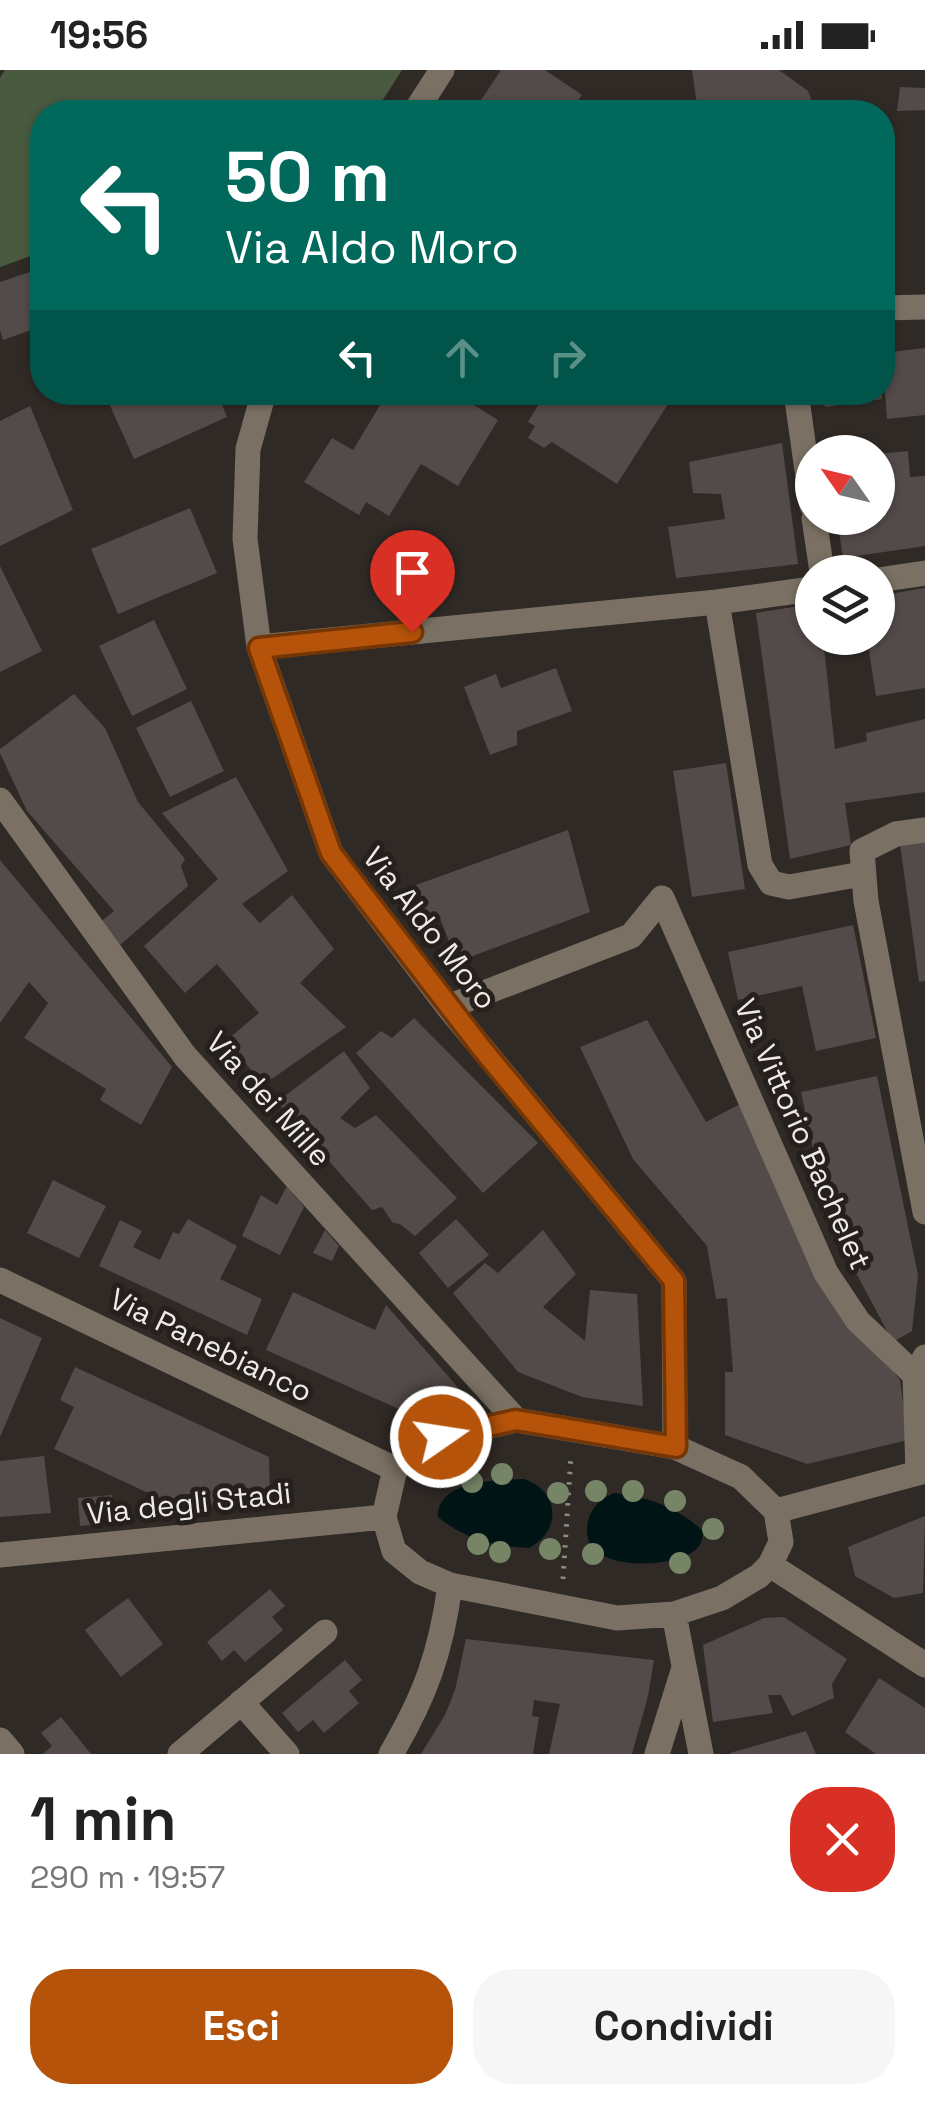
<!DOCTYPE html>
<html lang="it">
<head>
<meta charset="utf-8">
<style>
	:root { --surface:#fff; --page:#f6f6f6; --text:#222; --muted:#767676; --accent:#b45309 }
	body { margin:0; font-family:"Space Grotesk",sans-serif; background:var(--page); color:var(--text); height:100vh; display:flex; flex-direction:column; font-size:38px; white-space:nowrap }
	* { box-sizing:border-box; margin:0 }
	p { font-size:32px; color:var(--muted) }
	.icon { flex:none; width:55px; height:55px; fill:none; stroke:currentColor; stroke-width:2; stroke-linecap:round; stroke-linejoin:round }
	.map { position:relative; height:1684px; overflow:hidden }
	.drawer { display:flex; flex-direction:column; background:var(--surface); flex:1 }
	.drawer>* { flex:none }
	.hud { position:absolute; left:30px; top:30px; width:865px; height:305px; border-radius:40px; box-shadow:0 2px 8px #0004; background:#00695c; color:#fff; overflow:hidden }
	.needle { width:65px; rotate:304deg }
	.controls { position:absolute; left:795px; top:365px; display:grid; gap:20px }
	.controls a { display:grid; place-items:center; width:100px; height:100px; border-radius:50%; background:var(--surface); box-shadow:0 2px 8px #0004; font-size:50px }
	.pin { position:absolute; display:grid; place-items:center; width:85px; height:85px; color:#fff; margin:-102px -42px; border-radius:50% 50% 50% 0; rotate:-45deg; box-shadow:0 0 10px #0007 }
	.pin .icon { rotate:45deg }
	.me { position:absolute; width:110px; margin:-55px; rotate:77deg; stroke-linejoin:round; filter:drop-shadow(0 0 8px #0008) }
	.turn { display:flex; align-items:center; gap:35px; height:210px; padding:0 30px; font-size:45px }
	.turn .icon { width:130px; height:130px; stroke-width:2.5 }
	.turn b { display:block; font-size:70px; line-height:85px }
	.lanes { display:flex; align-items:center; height:95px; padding:0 30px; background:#0003; justify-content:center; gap:50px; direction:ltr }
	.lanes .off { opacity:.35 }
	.round { display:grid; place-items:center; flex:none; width:105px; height:105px; border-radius:40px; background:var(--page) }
	.headline { display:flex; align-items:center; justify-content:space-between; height:170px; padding:0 30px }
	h1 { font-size:60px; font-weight:700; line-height:75px }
	.cta { display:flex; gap:20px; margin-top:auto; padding:20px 30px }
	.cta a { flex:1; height:115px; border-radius:40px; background:var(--accent); color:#fff; font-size:40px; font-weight:700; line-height:115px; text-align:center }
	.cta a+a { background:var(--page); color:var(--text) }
	.status { display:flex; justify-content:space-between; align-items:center; height:70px; padding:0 50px; background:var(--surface); direction:ltr }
	.status svg { height:28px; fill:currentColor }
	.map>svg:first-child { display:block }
	.green { fill:#495a41 }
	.water { fill:#001416 }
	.building { fill:#534b49 }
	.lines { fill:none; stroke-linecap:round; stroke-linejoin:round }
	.path { stroke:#8d8884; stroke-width:5; stroke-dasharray:2.5 8; stroke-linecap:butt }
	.minor { stroke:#7a7063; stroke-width:25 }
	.tree { fill:#758566 }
	.route-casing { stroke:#753606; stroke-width:25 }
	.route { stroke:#b45309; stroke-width:18 }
	.labels { text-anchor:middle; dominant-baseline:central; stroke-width:10; stroke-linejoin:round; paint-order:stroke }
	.street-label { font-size:30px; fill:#efeae8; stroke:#26201d }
</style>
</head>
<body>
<div class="status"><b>19:56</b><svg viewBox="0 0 49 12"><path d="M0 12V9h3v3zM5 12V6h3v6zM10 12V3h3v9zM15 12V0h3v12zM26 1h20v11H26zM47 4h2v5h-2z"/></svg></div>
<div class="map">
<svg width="925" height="1684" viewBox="0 0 925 1684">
	<rect width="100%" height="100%" fill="#302a26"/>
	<!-- green -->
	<path class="green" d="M5 0H402L375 42H42V182L0 197V8Z"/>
	<!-- water -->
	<path class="water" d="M524 1409C560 1421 562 1461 529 1478 495 1477 465 1469 438 1447 437 1410 497 1410 524 1409Z
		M614 1423C648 1427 677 1437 703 1461 703 1469 701 1476 694 1481 672 1499 575 1504 588 1451 592 1436 601 1429 614 1423Z"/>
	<!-- building -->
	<path class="building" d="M501 0H545L582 25 576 33 591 42H473Z
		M692 0H779L808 21 816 42H698Z
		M900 17 925 18V40L897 41Z
		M42 198V256L3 270 0 260V212Z
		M925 278V345L887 349 882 283Z
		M127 322H217L227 347 134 389 108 331Z
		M388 322H453L498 350 458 416 421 394 389 446 366 432 359 445 304 412 332 368 353 380Z
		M546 322H657L670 331 617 414 552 372 544 378 528 368 535 356 528 352Z
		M823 322H881L882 329 825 337Z
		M30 336 73 440 0 476V351Z
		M782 373 798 494 676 508 668 457 725 449 721 424 693 423 689 392Z
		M908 381 910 407 925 406V476L843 488 837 448H878V384Z
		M190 438 217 503 118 544 91 479Z
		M0 496 42 581 0 602Z
		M925 518V618L876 626 867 568H878V526Z
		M812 534V568H823L835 679 867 671 866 663 925 649V722L845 733 851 775 790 789 756 543Z
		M154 550 187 619 132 646 99 576Z
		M556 598 572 641 517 661V675L490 685 464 617 496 604 501 618Z
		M74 624 105 658 138 732 185 789 181 796 188 816 120 875 99 853 114 841 27 741 0 683V679Z
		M191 631 224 701 170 727 136 658Z
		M726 693 745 819 692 827 673 701Z
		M236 707 288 801 242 834 260 853 292 825 334 879 300 913 346 957 263 1015 227 970 259 943 217 894 185 923 144 876 218 809 162 743Z
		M568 760 590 842 457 892 438 843 425 850 416 815Z
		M925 771V911L919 912 900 774Z
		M0 790 172 997 141 1055 100 1030 106 1019 24 968 48 933 29 912 0 953Z
		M853 855 876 968 816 981 802 916 738 930 728 882Z
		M414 948 538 1073 483 1123 356 983 381 961 392 968Z
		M647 950 706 1052 740 1034 878 1281 900 1310 908 1370 807 1394 725 1365V1302H733L727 1228 716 1229 707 1176 633 1089 580 977Z
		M344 981 370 1018 340 1048 355 1058 376 1045 457 1128 415 1166 400 1154 393 1153 382 1137 372 1140 277 1032Z
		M877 1006 918 1205 912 1261 893 1272 855 1201 846 1158 830 1161 801 1022Z
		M53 1110 106 1136 79 1188 27 1163Z
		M287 1116 304 1137 280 1185 242 1166 261 1125 277 1135Z
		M188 1149 237 1176 220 1209 262 1229 247 1265 99 1196 120 1150 142 1161 133 1177 160 1190 173 1162 179 1164Z
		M456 1149 489 1185 448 1218 419 1183Z
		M325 1160 339 1176 332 1191 313 1183Z
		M543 1160 576 1204 543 1237 585 1271 590 1220 637 1224 643 1336 582 1327 518 1302 453 1223 485 1193 498 1203Z
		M293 1222 375 1260 386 1235 468 1329 426 1351 266 1280Z
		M0 1248 42 1268 0 1367Z
		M75 1297 269 1387 270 1434 174 1435 54 1379 74 1337 60 1330Z
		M44 1386 51 1443 0 1447V1391Z
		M112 1425 114 1453 80 1456 78 1428Z
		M925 1446 923 1523 894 1528 855 1506 848 1477Z
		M270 1519 285 1536 272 1547 283 1560 245 1592 234 1580 222 1591 207 1572Z
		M128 1528 163 1574 121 1607 85 1560Z
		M784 1547 847 1589 832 1614 834 1628 792 1646 781 1625H768L773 1643 713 1652 703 1575 764 1548Z
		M466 1569 654 1590 648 1626 632 1684H549L560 1634 534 1630 532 1646 539 1647 533 1684H421L445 1645 455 1620Z
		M345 1590 362 1610 349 1621 359 1633 324 1663 313 1650 298 1662 282 1643Z
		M879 1608 925 1638V1684H876L845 1662Z
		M61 1647 91 1684H43L52 1676 41 1663Z
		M806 1661 816 1684H731L730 1683Z"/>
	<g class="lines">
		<!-- path -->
		<path class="path" d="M563 1509 571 1385"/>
		<!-- minor -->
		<path class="minor" d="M415 42 442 0
			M882 238 925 237
			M264 322 248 379 245 469 259 577 331 783 448 937 674 1211 675 1377
			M796 322 812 436
			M814 448 822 502
			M878 510 925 503
			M717 532 760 795 771 813 789 817 862 804
			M259 577 717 532 812 519
			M0 730 185 986 516 1350
			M925 760 896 764 862 781 866 831 925 1142
			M448 937 631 866 662 828 826 1203 858 1251 915 1305
			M0 1210 395 1399
			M516 1350 675 1377 741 1407 776 1441 781 1472 770 1495 759 1506 722 1528 674 1544 617 1548 450 1515 420 1502 394 1481 384 1447 395 1399 441 1367Z
			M918 1403 915 1305 925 1287
			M776 1441 925 1401
			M0 1485 384 1447
			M770 1495 925 1595
			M674 1544 701 1684
			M241 1632 287 1684
			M0 1670 12 1684
			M180 1684 325 1562
			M391 1684C425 1626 441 1583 450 1515
			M657 1684 683 1601"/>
	</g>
	<!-- trees -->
	<g class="tree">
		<circle cx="502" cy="1404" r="11"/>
		<circle cx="472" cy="1412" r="11"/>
		<circle cx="596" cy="1421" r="11"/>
		<circle cx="633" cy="1421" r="11"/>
		<circle cx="558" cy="1423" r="11"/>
		<circle cx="675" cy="1431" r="11"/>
		<circle cx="713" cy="1459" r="11"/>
		<circle cx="478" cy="1474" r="11"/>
		<circle cx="550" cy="1479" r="11"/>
		<circle cx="500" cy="1482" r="11"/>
		<circle cx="593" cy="1484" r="11"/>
		<circle cx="680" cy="1493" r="11"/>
	</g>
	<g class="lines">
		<!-- route casing -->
		<g class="route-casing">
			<path id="route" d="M412 562 259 578 331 783 483 980 674 1211 676 1377 516 1350 441 1367"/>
		</g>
		<!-- route -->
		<use href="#route" class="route"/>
	</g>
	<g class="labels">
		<!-- street labels -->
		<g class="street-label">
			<text transform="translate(430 858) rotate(52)">Via Aldo Moro</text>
			<text transform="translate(269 1029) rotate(48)">Via dei Mille</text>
			<text transform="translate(803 1064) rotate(66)">Via Vittorio Bachelet</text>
			<text transform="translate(211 1275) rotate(26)">Via Panebianco</text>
			<text transform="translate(189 1433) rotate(-6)">Via degli Stadi</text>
		</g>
	</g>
</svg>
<div class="controls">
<a><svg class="needle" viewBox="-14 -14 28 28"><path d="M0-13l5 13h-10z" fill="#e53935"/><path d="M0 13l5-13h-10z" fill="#767676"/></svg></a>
<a><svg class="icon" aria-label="layers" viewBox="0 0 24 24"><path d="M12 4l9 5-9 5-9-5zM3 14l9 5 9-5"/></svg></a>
</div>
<div class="pin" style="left:412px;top:562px;background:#d93025"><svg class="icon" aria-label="arrive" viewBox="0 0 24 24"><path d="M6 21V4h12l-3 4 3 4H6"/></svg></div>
<svg class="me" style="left:441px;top:1367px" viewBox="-20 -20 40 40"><circle r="17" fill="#b45309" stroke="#fff" stroke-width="3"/><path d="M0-11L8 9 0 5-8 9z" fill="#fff"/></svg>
<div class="hud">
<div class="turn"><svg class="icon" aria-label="left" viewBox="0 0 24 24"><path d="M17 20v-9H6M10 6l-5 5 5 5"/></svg><div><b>50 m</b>Via Aldo Moro</div></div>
<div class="lanes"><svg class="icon" aria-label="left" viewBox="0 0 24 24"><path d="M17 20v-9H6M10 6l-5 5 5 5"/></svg><svg class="icon off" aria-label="ahead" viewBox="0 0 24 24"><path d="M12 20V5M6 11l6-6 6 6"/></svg><svg class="icon off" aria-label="right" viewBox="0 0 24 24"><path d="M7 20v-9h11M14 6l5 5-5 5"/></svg></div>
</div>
</div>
<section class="drawer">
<div class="headline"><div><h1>1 min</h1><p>290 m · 19:57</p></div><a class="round" style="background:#d93025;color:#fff"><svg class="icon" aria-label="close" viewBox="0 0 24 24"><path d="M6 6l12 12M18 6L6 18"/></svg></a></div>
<div class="cta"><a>Esci</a><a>Condividi</a></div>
</section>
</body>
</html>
